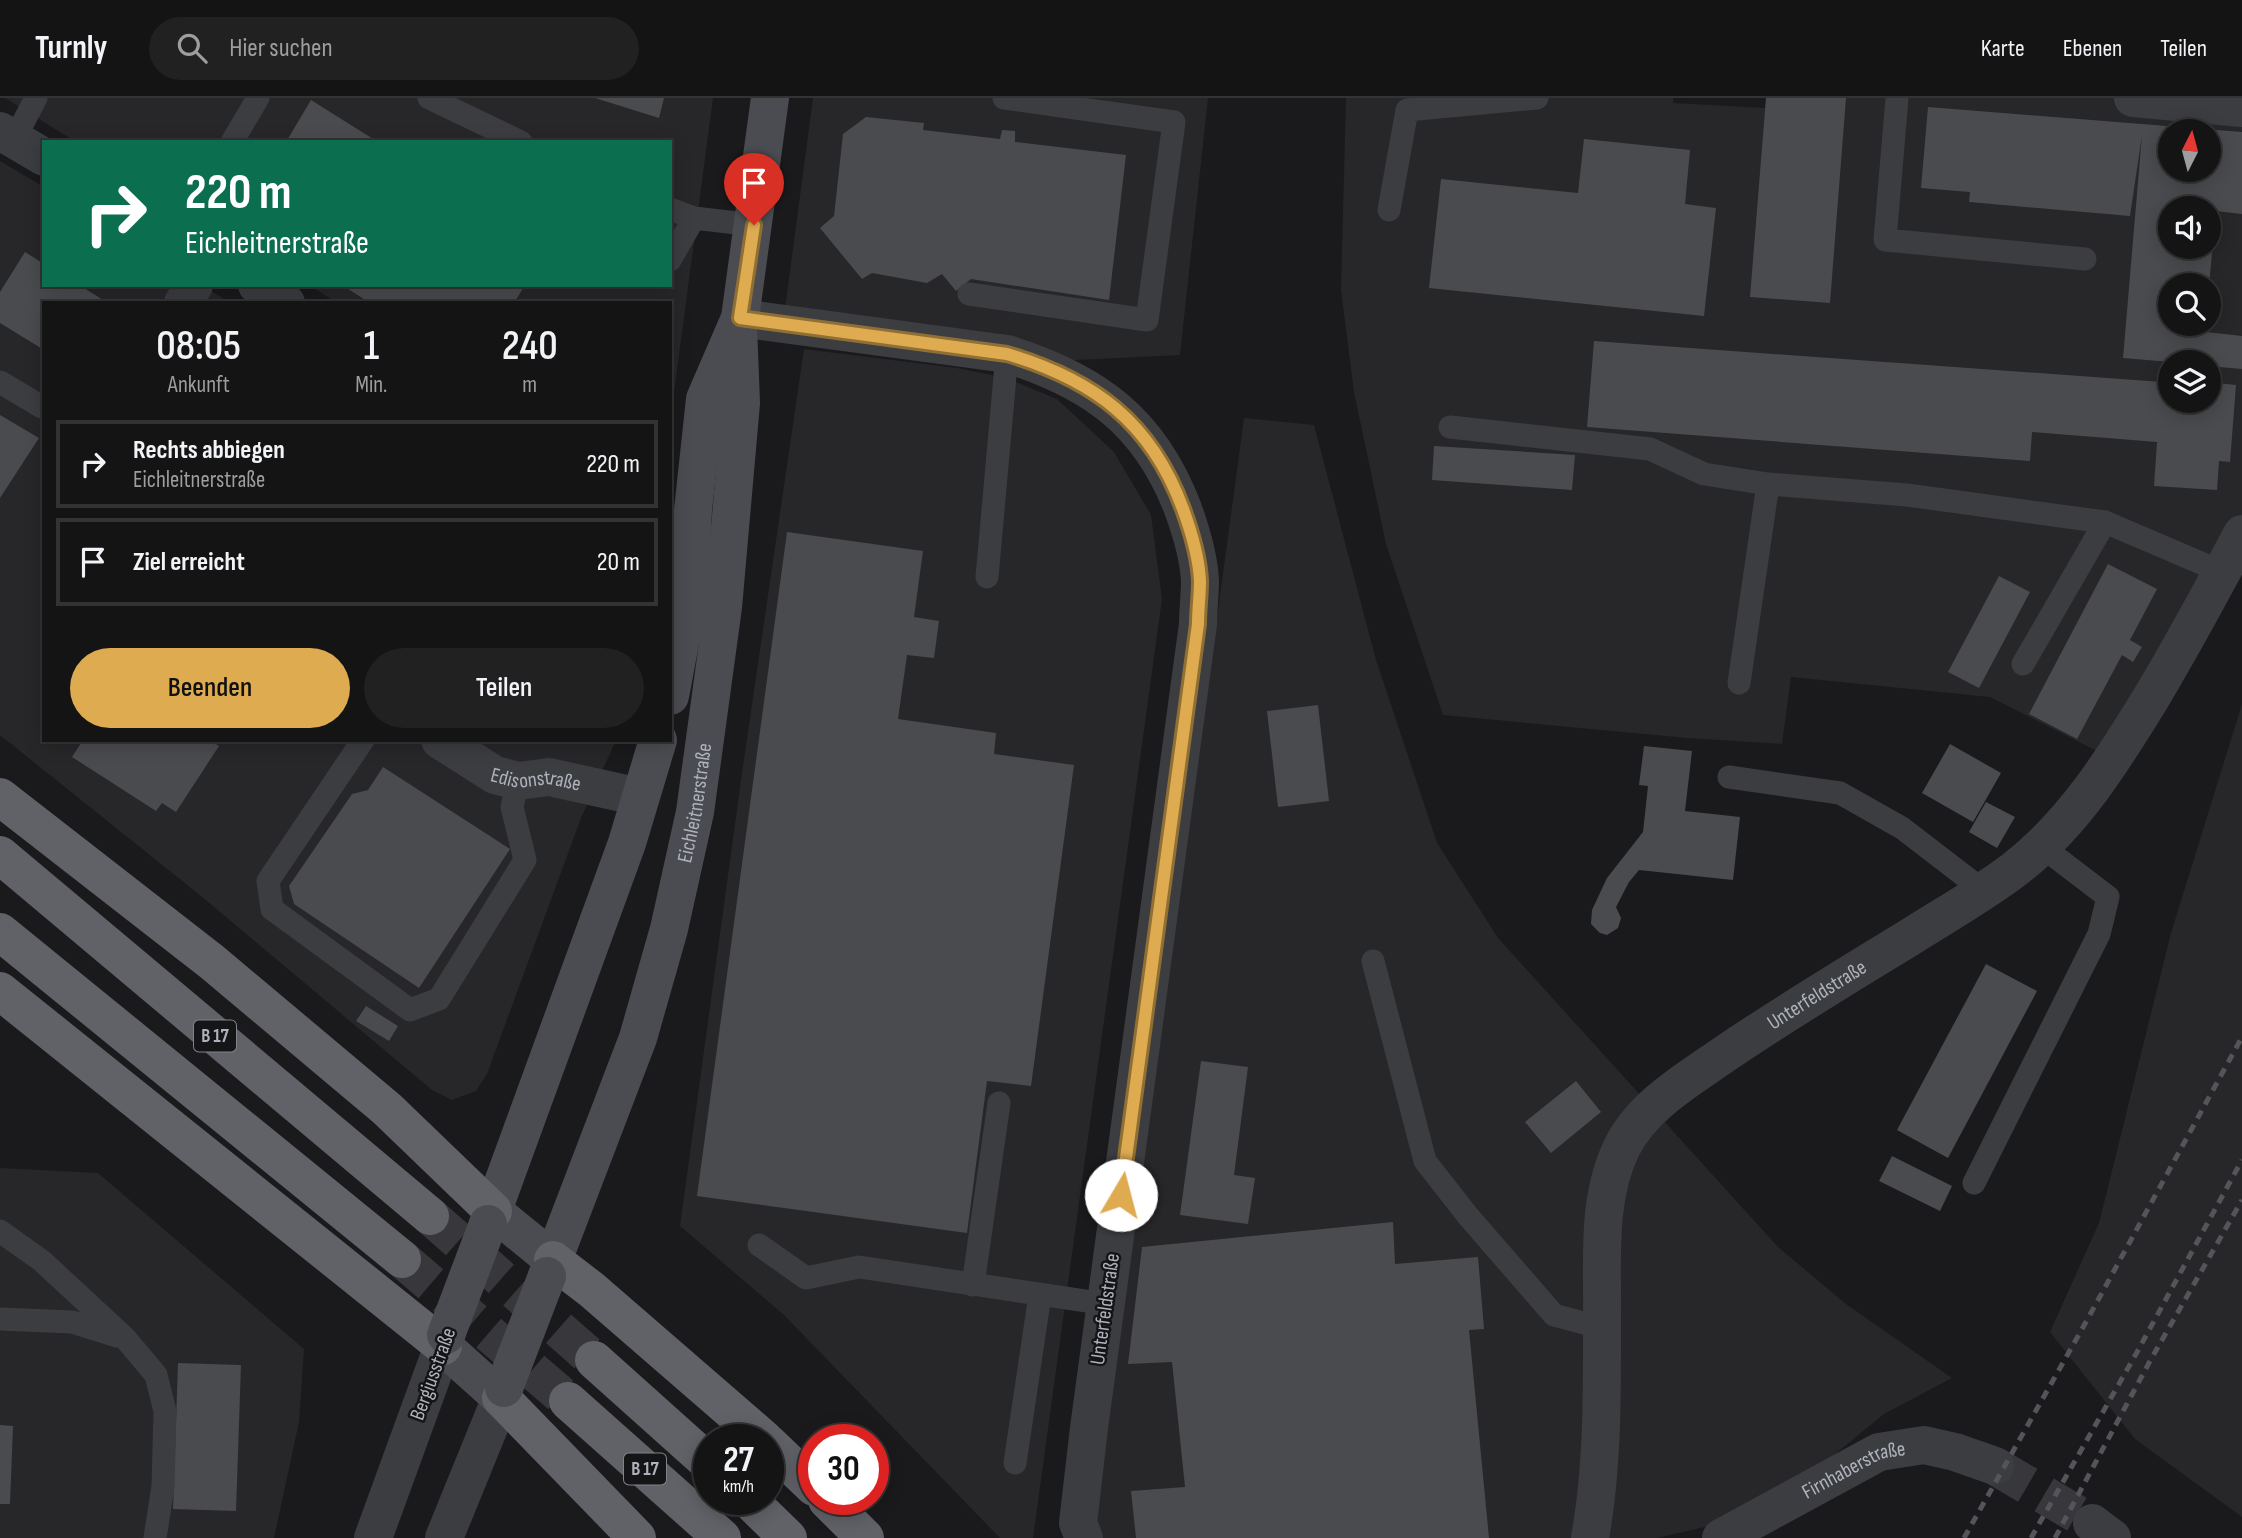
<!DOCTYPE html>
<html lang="de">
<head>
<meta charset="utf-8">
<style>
	:root { --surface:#141415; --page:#212122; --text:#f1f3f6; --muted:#9d9ea0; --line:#333334; --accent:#deab51 }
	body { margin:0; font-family:"Sofia Sans Condensed",sans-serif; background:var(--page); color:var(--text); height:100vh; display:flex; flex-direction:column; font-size:26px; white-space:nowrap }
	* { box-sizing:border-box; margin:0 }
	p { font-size:23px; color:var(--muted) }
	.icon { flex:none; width:38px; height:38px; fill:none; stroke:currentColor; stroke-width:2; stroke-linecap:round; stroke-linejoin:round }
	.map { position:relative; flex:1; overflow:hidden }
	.side { position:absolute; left:42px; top:203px; width:630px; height:441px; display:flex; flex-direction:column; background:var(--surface); border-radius:0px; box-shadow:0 4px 18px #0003,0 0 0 2px var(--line) }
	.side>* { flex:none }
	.top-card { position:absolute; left:42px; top:42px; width:630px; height:147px; border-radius:0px; box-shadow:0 4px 18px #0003,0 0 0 2px var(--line); background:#0b6e4f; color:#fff; overflow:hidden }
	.needle { width:46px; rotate:6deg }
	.buttons { position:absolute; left:2158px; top:21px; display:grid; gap:14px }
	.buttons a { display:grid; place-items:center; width:63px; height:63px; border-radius:50%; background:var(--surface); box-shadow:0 4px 18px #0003,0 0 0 2px var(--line); font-size:35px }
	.speed { position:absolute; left:693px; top:1326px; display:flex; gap:14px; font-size:35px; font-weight:700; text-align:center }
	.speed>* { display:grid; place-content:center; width:91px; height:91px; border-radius:50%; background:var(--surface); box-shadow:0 4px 18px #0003,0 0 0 2px var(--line); line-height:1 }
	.speed small { font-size:18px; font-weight:400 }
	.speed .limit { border:10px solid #d22; background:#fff; color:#111 }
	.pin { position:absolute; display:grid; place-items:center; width:60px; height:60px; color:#fff; margin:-72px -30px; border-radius:50% 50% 50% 0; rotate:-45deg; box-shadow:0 0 7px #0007 }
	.pin .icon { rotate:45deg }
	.me { position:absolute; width:77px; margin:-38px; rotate:8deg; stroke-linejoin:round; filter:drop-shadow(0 0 5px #0008) }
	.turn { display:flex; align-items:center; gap:24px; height:147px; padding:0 28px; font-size:32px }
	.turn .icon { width:91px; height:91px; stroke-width:2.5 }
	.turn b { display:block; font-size:49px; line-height:60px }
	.eta { display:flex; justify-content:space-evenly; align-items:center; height:119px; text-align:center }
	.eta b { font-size:42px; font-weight:600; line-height:49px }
	.action { display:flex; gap:14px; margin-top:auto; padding:14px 28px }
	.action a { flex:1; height:80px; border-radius:42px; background:var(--accent); color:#111; font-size:28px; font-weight:600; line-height:80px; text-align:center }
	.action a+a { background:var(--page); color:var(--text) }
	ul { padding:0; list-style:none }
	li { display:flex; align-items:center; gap:21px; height:88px; margin:0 14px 10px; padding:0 14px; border:4px solid var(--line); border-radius:0px }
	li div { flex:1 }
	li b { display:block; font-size:26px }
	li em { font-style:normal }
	header { display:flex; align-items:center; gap:42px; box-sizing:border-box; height:98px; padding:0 35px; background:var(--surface); border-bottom:2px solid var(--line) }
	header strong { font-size:33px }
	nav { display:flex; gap:38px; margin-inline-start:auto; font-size:24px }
	.search { width:490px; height:63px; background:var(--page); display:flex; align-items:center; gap:18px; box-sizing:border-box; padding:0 24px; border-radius:38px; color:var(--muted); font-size:26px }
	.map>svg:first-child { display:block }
	.built { fill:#272729; fill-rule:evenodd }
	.building { fill:#4a4b4e; fill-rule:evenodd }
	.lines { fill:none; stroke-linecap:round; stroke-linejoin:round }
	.minor-tunnel { stroke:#38383c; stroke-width:38; stroke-dasharray:38 19; stroke-linecap:butt }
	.trunk-tunnel { stroke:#38383c; stroke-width:38; stroke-dasharray:38 19; stroke-linecap:butt }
	.service { stroke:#3c3d41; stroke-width:23 }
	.minor { stroke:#3c3d41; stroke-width:38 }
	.tertiary { stroke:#3c3d41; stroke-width:38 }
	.secondary { stroke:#4a4c51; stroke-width:38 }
	.trunk { stroke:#606268; stroke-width:38 }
	.rail { stroke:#53555a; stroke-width:5; stroke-dasharray:9 7; stroke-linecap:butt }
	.secondary-bridge { stroke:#4a4c51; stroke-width:38 }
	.route-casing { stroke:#906f35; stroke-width:18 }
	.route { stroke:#deab51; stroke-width:12 }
	.labels { text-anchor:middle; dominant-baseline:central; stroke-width:5; stroke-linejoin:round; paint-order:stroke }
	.shield { fill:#151517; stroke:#808389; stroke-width:2 }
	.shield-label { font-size:19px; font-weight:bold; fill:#aeb2ba }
	.street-label { font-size:21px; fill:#aeb2ba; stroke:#151517 }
</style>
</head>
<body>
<header>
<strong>Turnly</strong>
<div class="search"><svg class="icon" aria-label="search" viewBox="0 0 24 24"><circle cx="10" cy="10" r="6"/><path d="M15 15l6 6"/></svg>Hier suchen</div>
<nav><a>Karte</a><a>Ebenen</a><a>Teilen</a></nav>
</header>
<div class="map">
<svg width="2242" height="1440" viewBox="0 0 2242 1440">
	<rect width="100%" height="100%" fill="#1a1a1c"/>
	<!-- built -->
	<path class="built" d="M5 0H713L670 325V205H337L309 187H670V44H76Z
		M813 0H1208L1180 257 1034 264 783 226Z
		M1346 0H1673V5L1765 10 1766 0H2242V436L2097 653 1990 599 1791 579 1782 646 1687 640 1443 617 1386 446 1354 294 1341 192ZM2170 33H2208V72H2170ZM2170 110H2208V149H2170ZM2170 187H2208V226H2170ZM2170 264H2208V303H2170Z
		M0 63 44 89V187H202L230 205H44V642H616L581 720 487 976 476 993 452 1002 432 992 201 798 0 637Z
		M804 251 957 270 1006 280 1057 301 1114 354 1151 417 1162 501 1033 1440H1000L784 1217 680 1128 742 675Z
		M1244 320 1314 327 1376 562 1437 745 1498 840 1778 1149 1846 1206 1952 1280 1884 1316 1833 1358 1709 1428 1657 1440H1103L1095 1424Z
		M2242 606V1419L2135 1341 2050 1234 2099 1125 2171 835Z
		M0 1070 98 1075 304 1251 299 1324 274 1440H0Z"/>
	<!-- building -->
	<path class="building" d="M595 0H664L659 20Z
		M1766 0H1846L1830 205 1750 199Z
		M311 2 378 44H286Z
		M1928 9 2242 34V116L2216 113 2209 187H2170V226H2206V234L2242 238V271L2208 268V264H2170L2123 260 2142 37 2130 118 1969 104 1970 94 1921 90ZM2170 33H2208V72H2170ZM2170 110H2208V149H2170Z
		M866 19 924 25 923 32 1000 41 1002 32 1015 33V44L1126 57 1109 202 971 181 956 193 942 176 927 185 872 175 862 181 820 130 834 118 843 36Z
		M1584 41 1690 52 1685 106 1716 110 1704 218 1429 190 1441 81 1578 95Z
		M25 154 44 166V187H79L108 205H44V252L0 225V194Z
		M342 187H525L514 205H370Z
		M1594 243 2162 284V280L2170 281V303H2208V284L2236 287 2230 364 2219 363 2217 392 2154 388 2157 344 2032 334 2030 363 1587 329Z
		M0 317 39 340 0 400Z
		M1434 348 1575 357 1572 392 1432 382Z
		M787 434 923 453 914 519 939 523 934 560 907 557 898 621 996 635 994 656 1074 667 1031 988 987 983 967 1135 697 1098Z
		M2108 466 2157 491 2130 542 2142 549 2133 564 2122 557 2077 641 2029 616Z
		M1999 478 2030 494 1979 590 1948 574Z
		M1318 607 1329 703 1278 709 1267 613Z
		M83 642H210L219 648 176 714 162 705 156 713 72 659Z
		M1950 646 2001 675 1973 724 1922 695Z
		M1644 648 1692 653 1685 713 1740 719 1733 782 1639 772 1629 784 1616 809 1621 820 1618 830 1607 837 1600 835 1591 826 1592 812 1607 780 1643 734 1648 688 1639 687Z
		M383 669 510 751 419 890 294 806 289 788 352 696 368 692Z
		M1986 704 2015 719 1997 750 1969 734Z
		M1986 866 2037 893 1948 1060 1897 1032Z
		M366 908 398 928 389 943 356 923Z
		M1201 963 1248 969 1234 1077 1255 1080 1248 1126 1180 1117Z
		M1576 983 1601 1014 1551 1055 1525 1024Z
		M1892 1058 1952 1088 1940 1113 1879 1083Z
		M1393 1124 1395 1166 1478 1159 1484 1231 1469 1232 1489 1440H1136L1131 1393 1185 1389 1172 1264 1128 1266 1142 1149Z
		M178 1265 241 1267 236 1413 173 1411Z
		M0 1327 13 1328 10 1406H0Z"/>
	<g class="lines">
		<!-- minor-tunnel -->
		<path class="minor-tunnel" d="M1995 1368 2092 1425"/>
		<!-- trunk-tunnel -->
		<path class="trunk-tunnel" d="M430 1118 594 1262
			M402 1161 568 1303"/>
		<!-- service -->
		<path class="service" d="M429 0 521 44
			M1897 0 1885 142 2085 161
			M14 42 36 0
			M232 44 258 0
			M670 111 694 120 754 127
			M1389 112 1407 12 1537 0
			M670 162 694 120
			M969 196 1147 222 1174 24 1004 0
			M0 284 42 309
			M1450 329 1650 351 1704 376 1768 386 1907 397 2105 424 2222 474
			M987 479 1007 256
			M2023 566 2105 424
			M1739 585 1768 386
			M363 642 268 783 272 811 410 912 439 901 525 762 512 709 518 683
			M1729 679 1840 695 1902 730 1984 793
			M1373 863 1425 1063 1468 1118 1554 1217 1602 1230
			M1974 1085 2099 836 2108 799 2040 747
			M0 1133 42 1163 125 1240 156 1277 165 1313 163 1388 155 1440
			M759 1147 806 1180 859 1169 1106 1206
			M973 1187 999 1005
			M0 1221 72 1224 117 1238
			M1015 1365 1040 1197"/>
		<!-- minor -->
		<g class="minor">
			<path d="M2133 0 2242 10"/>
			<path d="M0 33 44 59"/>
			<path d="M257 187 286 205"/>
			<path d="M183 205 194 187"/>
			<path d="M740 220 1007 256C1094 283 1150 324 1183 411 1191 433 1199 460 1200 483 1200 497 1198 512 1198 526L1089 1330 1078 1425 1084 1440"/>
			<path id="s1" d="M440 642 495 677 518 683 549 679 640 699"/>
			<path d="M2092 1425 2112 1440"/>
			<path id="s2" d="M1590 1440C1603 1368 1602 1294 1602 1221 1603 1164 1596 1102 1622 1049 1643 1007 1689 981 1726 955 1785 915 1846 878 1907 841 1943 818 1981 797 2015 771 2074 725 2113 662 2151 600 2183 546 2213 491 2242 436"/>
			<path id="s3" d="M1721 1440 1879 1354 1924 1347 1955 1354 1995 1368"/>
		</g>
		<!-- tertiary -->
		<path class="tertiary" d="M373 1440 443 1248
			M444 1440 501 1300"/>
		<!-- secondary -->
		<g class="secondary">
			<path d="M670 598 688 502 693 412 705 301 740 220 770 0"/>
			<path d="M493 1113 553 1162"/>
			<path d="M488 1126 627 745 658 642"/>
			<path id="s4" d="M547 1178 638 940 669 831 695 714 723 509 741 305 738 228"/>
			<path d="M446 1237 443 1248 501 1300 504 1290"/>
		</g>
		<!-- trunk -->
		<path class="trunk" d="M0 699 212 864 387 1011 493 1113
			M0 757 430 1118
			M0 834 402 1161
			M0 893 443 1248
			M553 1162 592 1192 765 1342
			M594 1262 709 1365
			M501 1300 637 1440
			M568 1303 722 1440
			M768 1345 814 1389
			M749 1402 788 1440
			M827 1402 865 1440"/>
		<!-- rail -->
		<path class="rail" d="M1964 1440 2086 1224 2242 939
			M2031 1440 2136 1256 2242 1062
			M2055 1440 2150 1263 2242 1102"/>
		<!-- secondary-bridge -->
		<path class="secondary-bridge" d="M446 1237 488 1126
			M504 1290 547 1178"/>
	</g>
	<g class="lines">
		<!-- route casing -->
		<g class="route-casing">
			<path id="route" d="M754 127 740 220 1007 256C1094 282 1151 324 1183 411 1191 433 1199 460 1200 483 1200 497 1198 512 1198 526L1121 1097"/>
		</g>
		<!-- route -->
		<use href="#route" class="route"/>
	</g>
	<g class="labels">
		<!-- shield labels -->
		<g class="shield">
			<rect x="194" y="922.5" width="42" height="31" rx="5"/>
			<rect x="624" y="1355.5" width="42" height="31" rx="5"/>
		</g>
		<g class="shield-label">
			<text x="215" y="938">B 17</text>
			<text x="645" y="1371">B 17</text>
		</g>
		<!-- street labels -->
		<g class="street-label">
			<text stroke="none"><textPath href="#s1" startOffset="107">Edisonstraße</textPath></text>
			<text stroke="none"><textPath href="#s4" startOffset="497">Eichleitnerstraße</textPath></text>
			<text stroke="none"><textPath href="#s2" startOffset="644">Unterfeldstraße</textPath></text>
			<text transform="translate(1105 1211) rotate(-82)">Unterfeldstraße</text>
			<text transform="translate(433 1276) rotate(-70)">Bergiusstraße</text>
			<text stroke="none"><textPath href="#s3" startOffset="150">Firnhaberstraße</textPath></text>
		</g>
	</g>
</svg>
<div class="buttons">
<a><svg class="needle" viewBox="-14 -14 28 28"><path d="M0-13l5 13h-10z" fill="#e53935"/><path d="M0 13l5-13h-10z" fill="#9d9ea0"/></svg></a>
<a><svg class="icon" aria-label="sound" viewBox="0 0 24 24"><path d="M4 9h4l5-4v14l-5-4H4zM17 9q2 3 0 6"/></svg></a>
<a><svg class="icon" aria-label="search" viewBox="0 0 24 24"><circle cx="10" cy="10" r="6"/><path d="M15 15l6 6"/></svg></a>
<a><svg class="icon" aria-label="layers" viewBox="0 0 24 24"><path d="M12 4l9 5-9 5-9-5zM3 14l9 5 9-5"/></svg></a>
</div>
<div class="speed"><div>27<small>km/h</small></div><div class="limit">30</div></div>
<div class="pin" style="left:754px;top:127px;background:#d93025"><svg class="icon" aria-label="arrive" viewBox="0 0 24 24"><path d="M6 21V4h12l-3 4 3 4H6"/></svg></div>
<svg class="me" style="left:1121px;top:1097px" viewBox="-20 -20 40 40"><circle r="19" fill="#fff"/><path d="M0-13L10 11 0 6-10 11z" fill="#deab51"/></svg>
<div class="top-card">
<div class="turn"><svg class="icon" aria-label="right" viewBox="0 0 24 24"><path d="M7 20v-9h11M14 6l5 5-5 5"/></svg><div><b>220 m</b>Eichleitnerstraße</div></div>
</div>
<section class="side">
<div class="eta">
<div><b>08:05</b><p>Ankunft</p></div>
<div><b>1</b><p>Min.</p></div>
<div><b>240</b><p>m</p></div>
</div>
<ul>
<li><svg class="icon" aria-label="right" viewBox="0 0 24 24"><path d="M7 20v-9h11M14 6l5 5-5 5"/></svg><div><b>Rechts abbiegen</b><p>Eichleitnerstraße</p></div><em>220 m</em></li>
<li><svg class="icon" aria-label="arrive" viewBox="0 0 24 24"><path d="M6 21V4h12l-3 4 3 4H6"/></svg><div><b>Ziel erreicht</b></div><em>20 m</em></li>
</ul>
<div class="action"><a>Beenden</a><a>Teilen</a></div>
</section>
</div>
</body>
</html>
